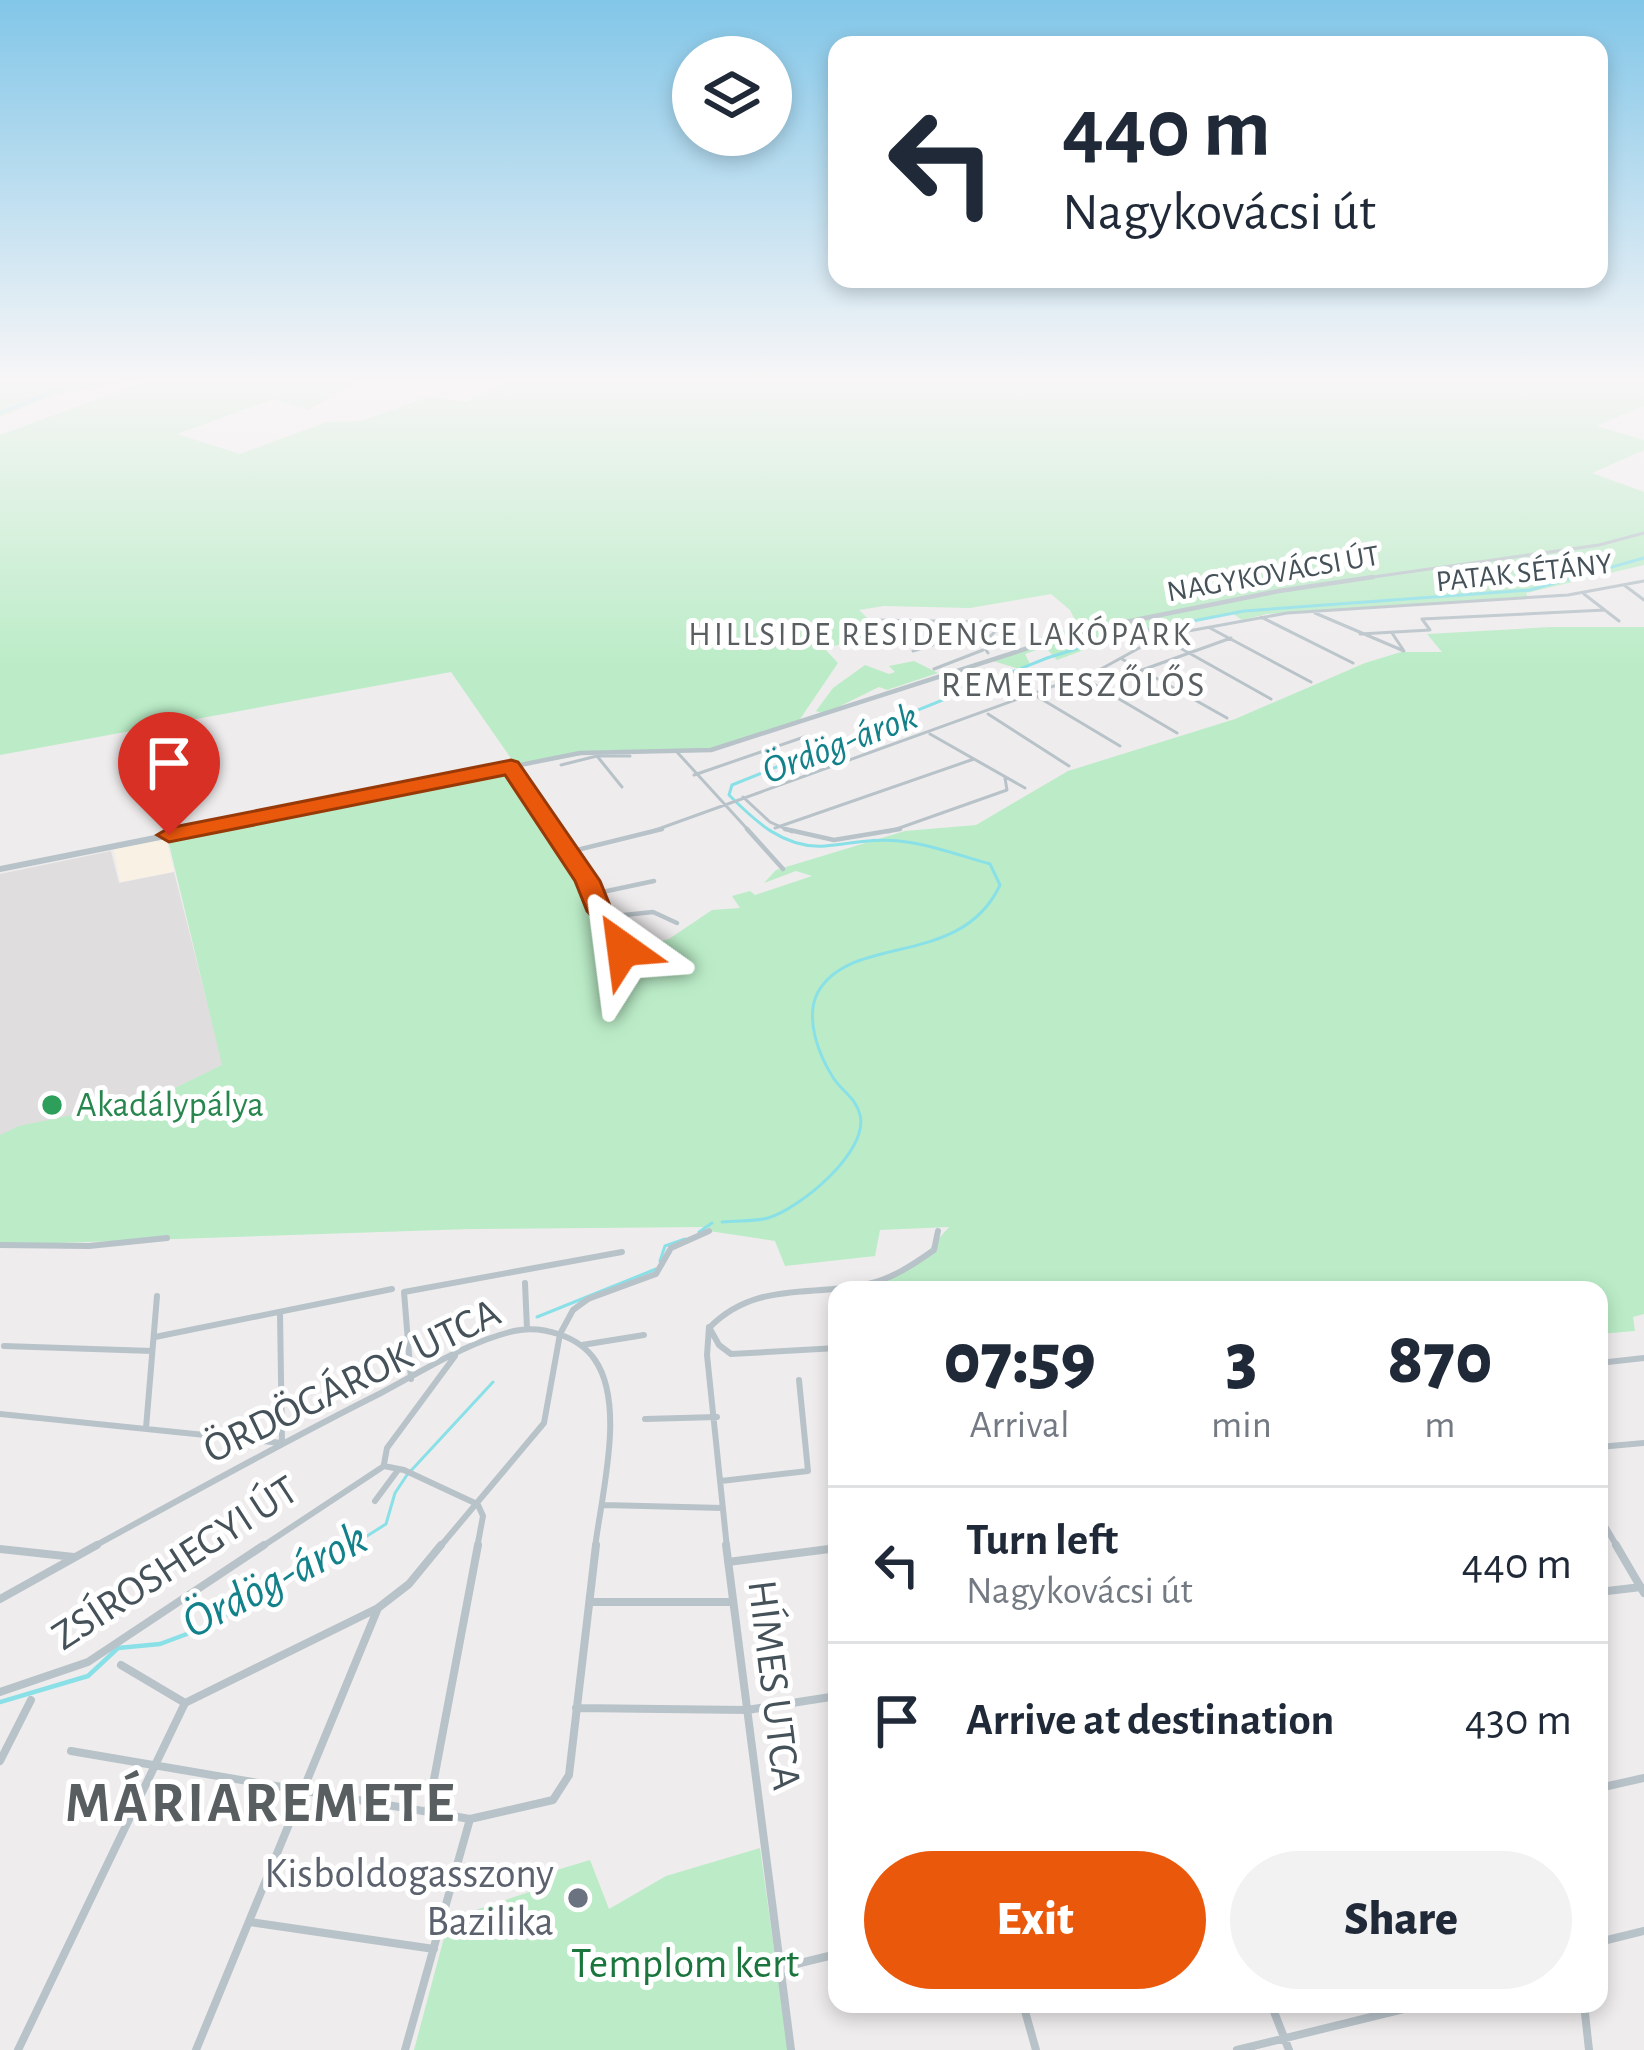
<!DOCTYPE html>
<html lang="en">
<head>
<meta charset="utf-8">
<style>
	:root { --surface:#fff; --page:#f2f2f3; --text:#1f2937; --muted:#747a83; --line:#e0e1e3; --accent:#ea580c }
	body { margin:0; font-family:"Alegreya Sans",sans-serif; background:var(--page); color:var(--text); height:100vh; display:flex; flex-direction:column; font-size:45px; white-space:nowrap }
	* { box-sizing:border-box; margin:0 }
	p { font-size:39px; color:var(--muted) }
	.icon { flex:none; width:66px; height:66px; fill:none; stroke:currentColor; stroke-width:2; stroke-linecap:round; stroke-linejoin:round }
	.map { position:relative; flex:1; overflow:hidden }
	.sheet { position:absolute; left:828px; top:1281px; width:780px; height:732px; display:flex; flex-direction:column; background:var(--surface); border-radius:24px; box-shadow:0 6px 18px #0003 }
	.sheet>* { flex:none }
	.hud { position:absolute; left:828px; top:36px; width:780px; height:252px; border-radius:24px; box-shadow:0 6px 18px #0003; background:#fff; color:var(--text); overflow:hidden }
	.fabs { position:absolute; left:672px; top:36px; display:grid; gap:24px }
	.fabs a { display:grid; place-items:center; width:120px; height:120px; border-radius:50%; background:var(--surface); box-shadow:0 6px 18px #0003; font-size:60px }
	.pin { position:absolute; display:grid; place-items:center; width:102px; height:102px; color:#fff; margin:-123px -51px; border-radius:50% 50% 50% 0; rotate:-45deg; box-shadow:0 0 12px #0007 }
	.pin .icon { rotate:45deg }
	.me { position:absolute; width:132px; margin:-66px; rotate:329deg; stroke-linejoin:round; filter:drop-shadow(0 0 9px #0008) }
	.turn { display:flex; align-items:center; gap:42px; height:252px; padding:0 36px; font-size:54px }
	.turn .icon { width:156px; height:156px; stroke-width:2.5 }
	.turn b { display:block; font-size:84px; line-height:102px }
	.eta { display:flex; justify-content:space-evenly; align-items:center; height:204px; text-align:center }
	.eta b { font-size:72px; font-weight:800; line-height:84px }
	.button { display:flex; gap:24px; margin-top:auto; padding:24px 36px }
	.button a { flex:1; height:138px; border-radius:72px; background:var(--accent); color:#fff; font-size:48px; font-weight:800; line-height:138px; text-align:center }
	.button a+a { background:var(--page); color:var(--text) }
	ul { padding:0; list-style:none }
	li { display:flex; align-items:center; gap:36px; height:156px; padding:0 36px; border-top:3px solid var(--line) }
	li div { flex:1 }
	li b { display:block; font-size:45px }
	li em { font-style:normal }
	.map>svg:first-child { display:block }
	.commercial { fill:#faf1e5 }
	.education { fill:#e0ddde }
	.green { fill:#bbecc7 }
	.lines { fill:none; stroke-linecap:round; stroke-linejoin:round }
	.stream-far1 { stroke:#8ae0e7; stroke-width:3 }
	.stream { stroke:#8ae0e7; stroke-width:4.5 }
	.minor-far3 { stroke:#b8c3c9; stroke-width:3 }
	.minor-far2 { stroke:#b8c3c9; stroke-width:4.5 }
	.minor-far1 { stroke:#b8c3c9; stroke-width:6 }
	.minor { stroke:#b8c3c9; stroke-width:8 }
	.tertiary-far2 { stroke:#b8c3c9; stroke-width:3 }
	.tertiary-far1 { stroke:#b8c3c9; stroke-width:4.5 }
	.tertiary { stroke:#b8c3c9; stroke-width:6 }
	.route { fill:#ea580c; stroke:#983908; stroke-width:3 }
	.leisure-dot { fill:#2e9e5b; stroke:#fff; stroke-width:4.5 }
	.worship-dot { fill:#6b7280; stroke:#fff; stroke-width:4.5 }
	.labels { text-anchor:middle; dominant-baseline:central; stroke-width:10; stroke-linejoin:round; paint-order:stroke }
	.far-street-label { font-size:30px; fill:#465259; stroke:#fff }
	.far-neighbourhood-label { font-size:33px; letter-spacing:3px; fill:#595e61; stroke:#fff }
	.far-quarter-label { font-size:36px; letter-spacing:3px; fill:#595e61; stroke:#fff }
	.leisure-label { font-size:36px; fill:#27864d; stroke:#fff; text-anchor:start }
	.water-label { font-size:39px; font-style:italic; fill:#12818a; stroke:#fff }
	.near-street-label { font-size:42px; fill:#465259; stroke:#fff }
	.near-worship-label { font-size:42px; fill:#5b616d; stroke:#fff; text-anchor:end }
	.near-park-label { font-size:42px; fill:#1a763c; stroke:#fff }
	.near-water-label { font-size:48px; font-style:italic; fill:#12818a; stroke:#fff }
	.near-district-label { font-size:57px; font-weight:bold; letter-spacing:3px; fill:#595e61; stroke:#fff }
</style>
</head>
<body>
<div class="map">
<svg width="1644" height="2050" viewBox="0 0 1644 2050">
	<rect width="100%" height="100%" fill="#efeced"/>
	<!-- commercial -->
	<path class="commercial" d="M166 839 174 872 120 882 114 849Z"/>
	<!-- education -->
	<path class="education" d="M111 851 119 883 174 872 223 1065 154 1098 0 1136V874Z"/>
	<!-- green -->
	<path class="green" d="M0 379H143L55 395 0 417Z
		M152 379H362L308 410 273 399 177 434 240 454 327 422 361 421 428 397 465 402 513 379H1644V406L1596 426 1644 440V450L1592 473 1644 492V565L1526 593 1528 597 1267 614 1242 620 1232 613 1122 636 1057 660 1045 647 1025 654 1030 664 1020 669 993 661 1041 642 1038 638 1078 626 1070 610 1051 594 970 608 884 606 859 610 885 635 824 648 838 663 796 725 700 752 593 753 517 767 451 672 0 755V435Z
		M1551 627H1644V1314L1633 1317 1635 1331 1599 1334V1290H874L872 1285 920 1260 949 1227 880 1230 875 1256 785 1266 775 1241 709 1231 708 1227 471 1229 0 1245V1135L19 1126 154 1098 222 1065 168 840 508 771 587 890 595 915 625 951 669 939 712 910 740 908 732 896 750 891 755 895 812 876 796 871 764 883 776 870 905 831 976 825 1068 771 1235 719 1365 663 1401 652H1442L1427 634Z
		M914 661 938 673 887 690 879 687 824 714 816 711 833 688 865 665 889 674 895 672 889 666Z
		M760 1848 788 2050H414L449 1919 538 1889 537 1876 590 1860 609 1909 666 1876Z"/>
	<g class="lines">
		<!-- stream-far1 -->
		<path class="stream-far1" d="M0 413 64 387 117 379
			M722 1222C737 1220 753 1222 768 1218 799 1209 869 1152 860 1115 856 1098 843 1092 834 1079 819 1056 804 1018 818 992 851 933 961 969 1000 885L990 864C961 856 929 844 899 841 873 838 850 844 825 846 784 849 755 821 729 795L732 785 1047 658 1121 635 1244 611 1530 590 1644 558
			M699 1232 712 1223
			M660 1261 665 1246 685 1239
			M537 1317 656 1269
			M348 1548 386 1524 395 1493 407 1475 493 1382"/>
		<!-- stream -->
		<path class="stream" d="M0 1702 88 1676 118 1648 160 1644 203 1628 352 1545"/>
		<!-- minor-far3 -->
		<path class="minor-far3" d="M1624 585 1644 600
			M1584 594 1619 621
			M1315 613 1404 651 1392 633
			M1261 617 1353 663
			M1132 621 1271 699
			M880 622 873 620 997 622 1000 627 982 644 988 653
			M1210 628 1311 682
			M1360 634 1430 630 1422 619 1605 610
			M897 640 985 639
			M913 651 939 643
			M1122 659 1227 718
			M934 669 983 650
			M1142 670 1231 638
			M1080 676 1177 733
			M1033 694 1120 746
			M988 714 1069 766
			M930 734 1025 788
			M677 752 750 832
			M597 756 622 787
			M561 765 597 756H630
			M511 767 555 832
			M694 775 807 736
			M743 797 770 822 792 832
			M775 828 974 759
			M650 832 1101 669 1161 636 1287 613 1568 595 1644 581
			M888 832 1007 790 1005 778"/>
		<!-- minor-far2 -->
		<path class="minor-far2" d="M553 829C577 866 595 906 625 937L623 949
			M747 829 783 869
			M785 829 834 840 900 829
			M569 852 662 829
			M593 894 654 881
			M605 917 653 912 677 923"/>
		<!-- minor-far1 -->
		<path class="minor-far1" d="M0 1245 89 1246 167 1238
			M525 1283 527 1329
			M709 1327 707 1355 727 1548
			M709 1327 719 1345 731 1354 837 1348
			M710 1327C756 1281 810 1297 868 1284 892 1279 914 1264 934 1250L938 1231
			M155 1337 392 1289
			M582 1345 644 1335
			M4 1346 152 1351
			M1599 1363 1644 1358
			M411 1379 404 1292 622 1252
			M0 1414 282 1443 280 1313
			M645 1419 717 1417
			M146 1428 157 1296
			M1599 1447 1644 1443
			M384 1464 387 1448 455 1356
			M384 1466 404 1470 477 1504
			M721 1481 808 1471 799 1380
			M375 1501 398 1470
			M603 1505 723 1508
			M1599 1516 1618 1548
			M91 1548C188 1495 283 1442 381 1393 423 1371 467 1342 514 1331 542 1325 579 1336 595 1360 626 1405 601 1496 595 1548
			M260 1548 384 1466
			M439 1548 544 1423 560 1334 573 1310 588 1299 656 1274 671 1248 709 1231
			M477 1548 483 1516 478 1505"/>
		<!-- minor -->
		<path class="minor" d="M726 1545 791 2050
			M1616 1545 1644 1593
			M0 1549 74 1557
			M728 1562 837 1548
			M1599 1592 1641 1587
			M0 1599 97 1545
			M590 1602H733
			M121 1665 185 1703
			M0 1692 88 1662 264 1545
			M576 1708 747 1710 837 1696
			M71 1751 470 1819 553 1800 569 1775 596 1545
			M0 1761 31 1700
			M1599 1788 1644 1778
			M428 1811 478 1545
			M250 1922 434 1949
			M1599 1942 1644 1931
			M780 1968 837 1954
			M1023 2004 1036 2050
			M1271 2004 1289 2050
			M1584 2004 1589 2050
			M18 2050 185 1703 378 1608 409 1584 441 1545
			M196 2050 378 1608
			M405 2050 470 1819
			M1237 2050 1424 2004"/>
		<!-- tertiary-far2 -->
		<path class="tertiary-far2" d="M1352 580 1599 545 1644 533"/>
		<!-- tertiary-far1 -->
		<path class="tertiary-far1" d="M185 832 580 753 711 750 1081 631 1279 591 1373 577"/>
		<!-- tertiary -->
		<path class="tertiary" d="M0 869 200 829"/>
	</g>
	<!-- sky -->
	<linearGradient id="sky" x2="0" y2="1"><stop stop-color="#82c6e8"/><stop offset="0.57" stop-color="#f8f6f7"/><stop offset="1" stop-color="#f8f6f7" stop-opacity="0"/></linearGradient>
	<rect width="1644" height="666" fill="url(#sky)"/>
	<!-- route -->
	<path class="route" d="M511 760 518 762 600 881 611 908 639 939 632 954H614L613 940 587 911 575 881 505 775 169 842 157 835 169 828Z"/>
	<!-- markers -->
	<circle class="leisure-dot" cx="52" cy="1105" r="12"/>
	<circle class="worship-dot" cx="578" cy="1898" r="12"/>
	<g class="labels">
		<!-- far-street labels -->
		<g class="far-street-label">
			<text transform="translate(1524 573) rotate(-6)">PATAK SÉTÁNY</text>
			<text transform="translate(1273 574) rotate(-10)">NAGYKOVÁCSI ÚT</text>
		</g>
		<!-- far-neighbourhood labels -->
		<g class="far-neighbourhood-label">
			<text x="941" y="635">HILLSIDE RESIDENCE LAKÓPARK</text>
		</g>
		<!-- far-quarter labels -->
		<g class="far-quarter-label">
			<text x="1074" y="685">REMETESZŐLŐS</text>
		</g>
		<!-- leisure labels -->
		<g class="leisure-label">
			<text x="76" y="1105">Akadálypálya</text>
		</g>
		<!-- water labels -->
		<g class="water-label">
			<text transform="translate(840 744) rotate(-21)">Ördög-árok</text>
		</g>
		<!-- near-street labels -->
		<g class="near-street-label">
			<text transform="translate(352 1381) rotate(-26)">ÖRDÖGÁROK UTCA</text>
			<text transform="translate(175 1563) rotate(-33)">ZSÍROSHEGYI ÚT</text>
			<text transform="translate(774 1685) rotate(83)">HÍMES UTCA</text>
		</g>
		<!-- near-worship labels -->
		<g class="near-worship-label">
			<text x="554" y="1874">Kisboldogasszony<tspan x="554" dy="48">Bazilika</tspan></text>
		</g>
		<!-- near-park labels -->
		<g class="near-park-label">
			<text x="685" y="1964">Templom kert</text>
		</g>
		<!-- near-water labels -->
		<g class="near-water-label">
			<text transform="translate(275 1581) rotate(-27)">Ördög-árok</text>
		</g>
		<!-- near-district labels -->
		<g class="near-district-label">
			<text x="261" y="1803">MÁRIAREMETE</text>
		</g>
	</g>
</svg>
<div class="fabs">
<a><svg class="icon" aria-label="layers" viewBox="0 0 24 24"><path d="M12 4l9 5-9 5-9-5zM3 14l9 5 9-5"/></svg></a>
</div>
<div class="pin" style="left:169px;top:835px;background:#d93025"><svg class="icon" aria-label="arrive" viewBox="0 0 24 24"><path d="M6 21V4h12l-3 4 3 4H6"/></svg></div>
<svg class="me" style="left:623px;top:949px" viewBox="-20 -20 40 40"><path d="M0-17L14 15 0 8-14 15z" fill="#ea580c" stroke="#fff" stroke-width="4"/></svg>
<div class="hud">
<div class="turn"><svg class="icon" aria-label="left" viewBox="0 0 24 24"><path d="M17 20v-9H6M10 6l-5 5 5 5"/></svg><div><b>440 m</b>Nagykovácsi út</div></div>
</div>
<section class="sheet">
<div class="eta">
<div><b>07:59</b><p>Arrival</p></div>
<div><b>3</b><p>min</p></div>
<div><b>870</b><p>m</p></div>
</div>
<ul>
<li><svg class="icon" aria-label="left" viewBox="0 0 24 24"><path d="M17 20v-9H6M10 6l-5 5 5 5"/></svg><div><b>Turn left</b><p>Nagykovácsi út</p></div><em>440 m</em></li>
<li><svg class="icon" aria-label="arrive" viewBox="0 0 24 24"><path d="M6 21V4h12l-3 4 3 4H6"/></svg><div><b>Arrive at destination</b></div><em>430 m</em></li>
</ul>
<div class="button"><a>Exit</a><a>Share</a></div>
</section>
</div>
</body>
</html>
